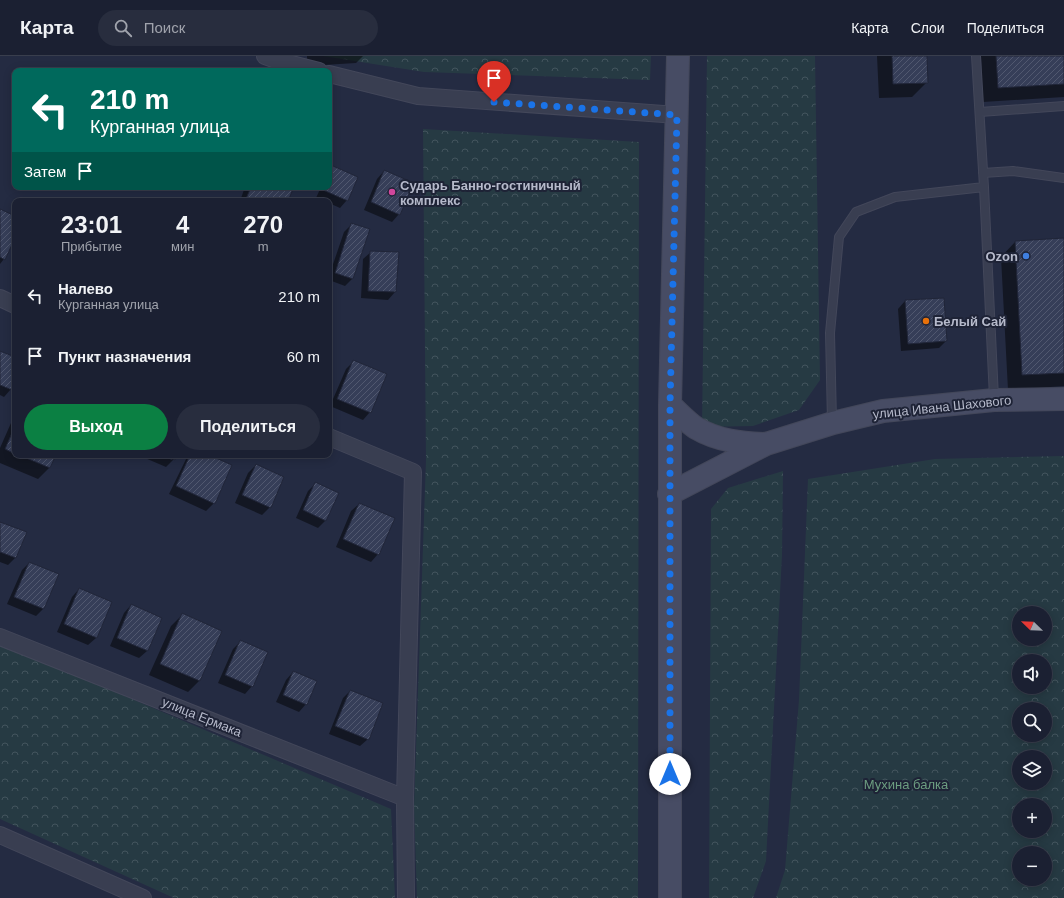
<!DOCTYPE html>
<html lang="ru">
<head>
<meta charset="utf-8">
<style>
	:root { --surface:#1b2032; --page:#282d3e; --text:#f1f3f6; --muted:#a0a3ac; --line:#393e4d; --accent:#0b8043 }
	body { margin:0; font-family:Helvetica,sans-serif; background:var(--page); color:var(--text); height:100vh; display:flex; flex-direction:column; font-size:15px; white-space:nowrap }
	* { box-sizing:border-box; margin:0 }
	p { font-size:13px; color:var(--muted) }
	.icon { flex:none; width:22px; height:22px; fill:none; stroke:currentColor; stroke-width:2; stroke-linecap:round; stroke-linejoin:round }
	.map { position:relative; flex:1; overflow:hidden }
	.panel { position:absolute; left:12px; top:142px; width:320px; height:260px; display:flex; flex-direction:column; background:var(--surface); border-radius:8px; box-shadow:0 2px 10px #0003,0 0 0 1px var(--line) }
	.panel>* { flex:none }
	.hud { position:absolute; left:12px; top:12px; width:320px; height:122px; border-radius:8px; box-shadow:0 2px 10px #0003,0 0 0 1px var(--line); background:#00695c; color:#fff; overflow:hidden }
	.needle { width:26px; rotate:293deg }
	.buttons { position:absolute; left:1012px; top:550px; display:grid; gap:8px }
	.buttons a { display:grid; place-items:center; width:40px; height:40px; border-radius:50%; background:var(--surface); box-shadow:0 2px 10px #0003,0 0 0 1px var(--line); font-size:20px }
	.pin { position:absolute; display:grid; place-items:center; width:34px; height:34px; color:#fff; margin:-41px -17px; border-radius:50% 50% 50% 0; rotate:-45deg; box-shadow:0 0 4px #0007 }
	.pin .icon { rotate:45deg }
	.me { position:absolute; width:44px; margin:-22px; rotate:0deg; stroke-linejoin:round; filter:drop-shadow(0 0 3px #0008) }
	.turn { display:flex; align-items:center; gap:14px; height:84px; padding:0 12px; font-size:18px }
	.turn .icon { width:52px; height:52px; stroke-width:2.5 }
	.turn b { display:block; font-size:28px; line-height:34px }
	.then { display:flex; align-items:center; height:38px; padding:0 12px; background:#0003; gap:8px; font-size:15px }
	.eta { display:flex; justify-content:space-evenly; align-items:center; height:68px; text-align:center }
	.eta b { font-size:24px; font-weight:800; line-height:28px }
	.cta { display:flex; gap:8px; margin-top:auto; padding:8px 12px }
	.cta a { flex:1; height:46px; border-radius:24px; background:var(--accent); color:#fff; font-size:16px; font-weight:800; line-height:46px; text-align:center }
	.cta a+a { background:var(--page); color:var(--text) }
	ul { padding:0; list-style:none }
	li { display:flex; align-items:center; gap:12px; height:60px; padding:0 12px }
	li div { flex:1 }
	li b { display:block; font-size:15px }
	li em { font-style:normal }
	header { display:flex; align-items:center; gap:24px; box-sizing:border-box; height:56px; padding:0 20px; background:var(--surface); border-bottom:1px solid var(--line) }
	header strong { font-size:19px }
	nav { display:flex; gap:22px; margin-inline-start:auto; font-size:14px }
	.search { width:280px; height:36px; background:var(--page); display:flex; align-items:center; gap:10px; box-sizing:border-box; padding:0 14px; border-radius:22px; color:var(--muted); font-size:15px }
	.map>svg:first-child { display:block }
	.forest { fill:url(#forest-crowns); fill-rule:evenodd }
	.shadow { fill:#0007 }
	.building { fill:url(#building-hatch); stroke:#202538 }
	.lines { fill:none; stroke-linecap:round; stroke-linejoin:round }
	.lane-casing { stroke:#43475a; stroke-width:10 }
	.street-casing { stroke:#43475a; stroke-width:18 }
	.secondary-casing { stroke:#43475a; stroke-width:24 }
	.lane { stroke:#393e51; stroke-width:8 }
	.street { stroke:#393e51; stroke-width:16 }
	.secondary { stroke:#474c64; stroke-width:22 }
	.route { stroke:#1a73e8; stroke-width:7; stroke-dasharray:0 12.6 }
	.hotel-dot { fill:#d1479c; stroke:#1e2336; stroke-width:1.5 }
	.shop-dot { fill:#3f7fe0; stroke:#1e2336; stroke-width:1.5 }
	.food-dot { fill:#e8710a; stroke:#1e2336; stroke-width:1.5 }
	.labels { text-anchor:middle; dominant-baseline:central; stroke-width:4; stroke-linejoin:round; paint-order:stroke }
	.poi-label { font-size:13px; font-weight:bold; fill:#b6bacb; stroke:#1e2336; text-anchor:start }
	.street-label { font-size:13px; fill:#b6bacb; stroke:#1e2336 }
	.park-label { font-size:13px; fill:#6c9d80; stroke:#1e2336 }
</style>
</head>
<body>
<header>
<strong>Карта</strong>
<div class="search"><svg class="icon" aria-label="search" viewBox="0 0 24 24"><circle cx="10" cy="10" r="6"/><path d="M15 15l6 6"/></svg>Поиск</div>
<nav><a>Карта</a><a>Слои</a><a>Поделиться</a></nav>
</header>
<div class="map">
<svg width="1064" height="842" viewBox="0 0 1064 842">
	<defs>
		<pattern id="forest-crowns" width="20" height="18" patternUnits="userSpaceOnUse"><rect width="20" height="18" fill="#263a43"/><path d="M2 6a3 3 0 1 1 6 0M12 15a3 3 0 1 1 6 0" fill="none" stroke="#43545d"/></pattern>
		<pattern id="building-hatch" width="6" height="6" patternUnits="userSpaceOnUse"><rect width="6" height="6" fill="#363e58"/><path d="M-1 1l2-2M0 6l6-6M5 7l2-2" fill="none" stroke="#51586f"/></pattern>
	</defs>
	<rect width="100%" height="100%" fill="#242b42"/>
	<!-- forest -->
	<path class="forest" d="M323 0H651L650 24 424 16Z
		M707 0H815L820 324 799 354 753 370 702 371Z
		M423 73 639 86 638 842H417L414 751 426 404Z
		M1064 400V842H776L785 814 799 644 808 423 935 403ZM1019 557H1045V583H1019ZM1019 605H1045V631H1019ZM1019 653H1045V679H1019ZM1019 701H1045V727H1019ZM1019 749H1045V775H1019ZM1019 797H1045V823H1019Z
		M783 415 782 499 766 805 753 842H709L711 453 728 432Z
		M0 587 391 753 395 842H174L0 763Z"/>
	<!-- shadow -->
	<path class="shadow" d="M307 0H363L356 7 307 10Z
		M877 0H926L927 26 912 41 879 42Z
		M981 0H1064V41L983 46Z
		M333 112 347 144 340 152 329 147V145H324L316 142 321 131H329V116Z
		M384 115 399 158 392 166 364 154 377 123Z
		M245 131H293L287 145H240Z
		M0 154 15 161V180L4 203 0 208Z
		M352 168 353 222 345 230 329 224V220L344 176Z
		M1064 183V330L1008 334 1001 201 1015 186Z
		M371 196 398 197 395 236 388 244 361 242 363 203Z
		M905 245 946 285 939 292 901 295 898 253Z
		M0 296 15 302V324L11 333 4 341 0 339Z
		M354 305 370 356 363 364 330 350 346 313Z
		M15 363V399H54L49 412 38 423 0 407V392L11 367Z
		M138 399H160L172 404V402L165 399H176L174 403 166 411Z
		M188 399H206L214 447 206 455 169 438Z
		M256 409 270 451 262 459 235 447 248 417Z
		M315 428 326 464 318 472 296 462 308 435Z
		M359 448 378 498 371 506 336 491 351 455Z
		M0 467 15 502 8 509 0 506Z
		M29 507 58 519 43 553 36 560 7 548 22 514Z
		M79 533 111 547 96 582 88 589 57 576 72 541Z
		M131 549 161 562 147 595 139 602 110 590 124 557Z
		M182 559 221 576 199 625 188 636 149 619 171 570Z
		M240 586 252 630 245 638 218 627 233 593Z
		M293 616 306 648 299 656 276 646 286 624Z
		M350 635 368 683 360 690 329 678 343 642Z"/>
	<!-- building -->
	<path class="building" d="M892 0H927L928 27 893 28Z
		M996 0H1064V28L998 32Z
		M333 110 358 121 348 145 323 134 324 131H329V120Z
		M384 114 414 127 400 159 371 146Z
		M251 131H294L288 145H245Z
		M0 153 15 160V182L5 204 0 201Z
		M351 167 370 173 353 223 335 217Z
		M1064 182V317L1022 319 1015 185Z
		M370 195 399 196 396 236 368 235Z
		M944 242 947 285 908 288 905 244Z
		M0 295 15 301V326L12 334 0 329Z
		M353 304 387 318 371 357 337 343Z
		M15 370V398L5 393Z
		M19 399H56L50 412Z
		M163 399H177L175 404Z
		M190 399H209L232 409 215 448 176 430Z
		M256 408 284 421 271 452 242 439Z
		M315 426 339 437 326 465 303 454Z
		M359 447 395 462 379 499 343 483Z
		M0 466 27 476 16 502 0 496Z
		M29 506 59 518 44 553 14 541Z
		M79 532 112 546 97 582 64 568Z
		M131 548 162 562 148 595 117 582Z
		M182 557 222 575 200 625 160 608Z
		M240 584 268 596 253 631 225 619Z
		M293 615 317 625 307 649 283 639Z
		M350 634 383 647 369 684 335 670Z"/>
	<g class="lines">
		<!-- lane casing -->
		<g class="lane-casing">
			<path id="lane" d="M980 56 1064 50
				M983 117 1013 115 1064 122
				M984 131 994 342
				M832 366 830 277 839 181 856 156 895 141 984 131 976 0"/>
		</g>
		<!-- street casing -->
		<g class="street-casing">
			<path id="street" d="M265 0 276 4 319 15
				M329 18 418 40 677 59
				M0 242 15 249
				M329 381 413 416 405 742 406 842
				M0 581 405 742
				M0 779 143 842"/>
		</g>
		<!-- secondary casing -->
		<g class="secondary-casing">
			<path id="secondary" d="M670 349C678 356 687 366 696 372 718 385 741 387 766 388
				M669 438 766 388 833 367 883 355 994 344 1064 343
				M670 842V349L678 0"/>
		</g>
		<!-- lane -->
		<use href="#lane" class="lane"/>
		<!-- street -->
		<use href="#street" class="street"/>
		<!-- secondary -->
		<use href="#secondary" class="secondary"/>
	</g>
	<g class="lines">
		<!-- route -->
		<path class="route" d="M494 46 677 59 670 349V718"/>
	</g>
	<!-- markers -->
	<circle class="hotel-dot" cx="392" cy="136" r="4"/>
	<circle class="shop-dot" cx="1026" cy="200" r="4"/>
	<circle class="food-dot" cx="926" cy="265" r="4"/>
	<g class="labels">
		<!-- poi labels -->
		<g class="poi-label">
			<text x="400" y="129">Сударь Банно-гостиничный<tspan x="400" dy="15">комплекс</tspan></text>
			<text x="1018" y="200" text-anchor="end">Ozon</text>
			<text x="934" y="265">Белый Сай</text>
		</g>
		<!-- street labels -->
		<g class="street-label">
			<text transform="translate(942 351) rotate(-6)">улица Ивана Шахового</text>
			<text transform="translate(202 661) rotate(22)">улица Ермака</text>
		</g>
		<!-- park labels -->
		<g class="park-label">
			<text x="906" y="728">Мухина балка</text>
		</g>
	</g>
</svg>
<div class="buttons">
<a><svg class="needle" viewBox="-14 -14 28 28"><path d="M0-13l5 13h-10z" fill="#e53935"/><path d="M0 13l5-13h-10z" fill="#a0a3ac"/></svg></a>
<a><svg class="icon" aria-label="sound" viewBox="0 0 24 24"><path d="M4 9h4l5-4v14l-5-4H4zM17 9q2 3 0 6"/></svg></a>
<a><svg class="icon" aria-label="search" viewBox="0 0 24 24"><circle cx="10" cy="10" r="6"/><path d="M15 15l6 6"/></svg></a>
<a><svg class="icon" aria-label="layers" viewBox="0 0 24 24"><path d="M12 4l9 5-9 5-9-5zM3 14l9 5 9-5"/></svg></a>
<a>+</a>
<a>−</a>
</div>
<div class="pin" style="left:494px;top:46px;background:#d93025"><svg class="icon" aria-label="arrive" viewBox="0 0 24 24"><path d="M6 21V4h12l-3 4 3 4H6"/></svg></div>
<svg class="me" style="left:670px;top:718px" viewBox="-20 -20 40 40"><circle r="19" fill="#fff"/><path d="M0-13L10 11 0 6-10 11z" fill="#1a73e8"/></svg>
<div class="hud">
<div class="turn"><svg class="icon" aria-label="left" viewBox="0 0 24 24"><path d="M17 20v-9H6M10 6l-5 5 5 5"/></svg><div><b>210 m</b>Курганная улица</div></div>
<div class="then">Затем<svg class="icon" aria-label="arrive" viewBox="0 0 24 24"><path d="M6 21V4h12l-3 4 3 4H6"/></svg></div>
</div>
<section class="panel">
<div class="eta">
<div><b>23:01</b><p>Прибытие</p></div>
<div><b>4</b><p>мин</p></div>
<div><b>270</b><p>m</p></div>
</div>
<ul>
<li><svg class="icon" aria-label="left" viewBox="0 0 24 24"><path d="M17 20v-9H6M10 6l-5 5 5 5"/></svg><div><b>Налево</b><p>Курганная улица</p></div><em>210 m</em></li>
<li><svg class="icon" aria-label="arrive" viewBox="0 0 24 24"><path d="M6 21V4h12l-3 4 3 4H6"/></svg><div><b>Пункт назначения</b></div><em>60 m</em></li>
</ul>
<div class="cta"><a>Выход</a><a>Поделиться</a></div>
</section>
</div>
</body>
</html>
